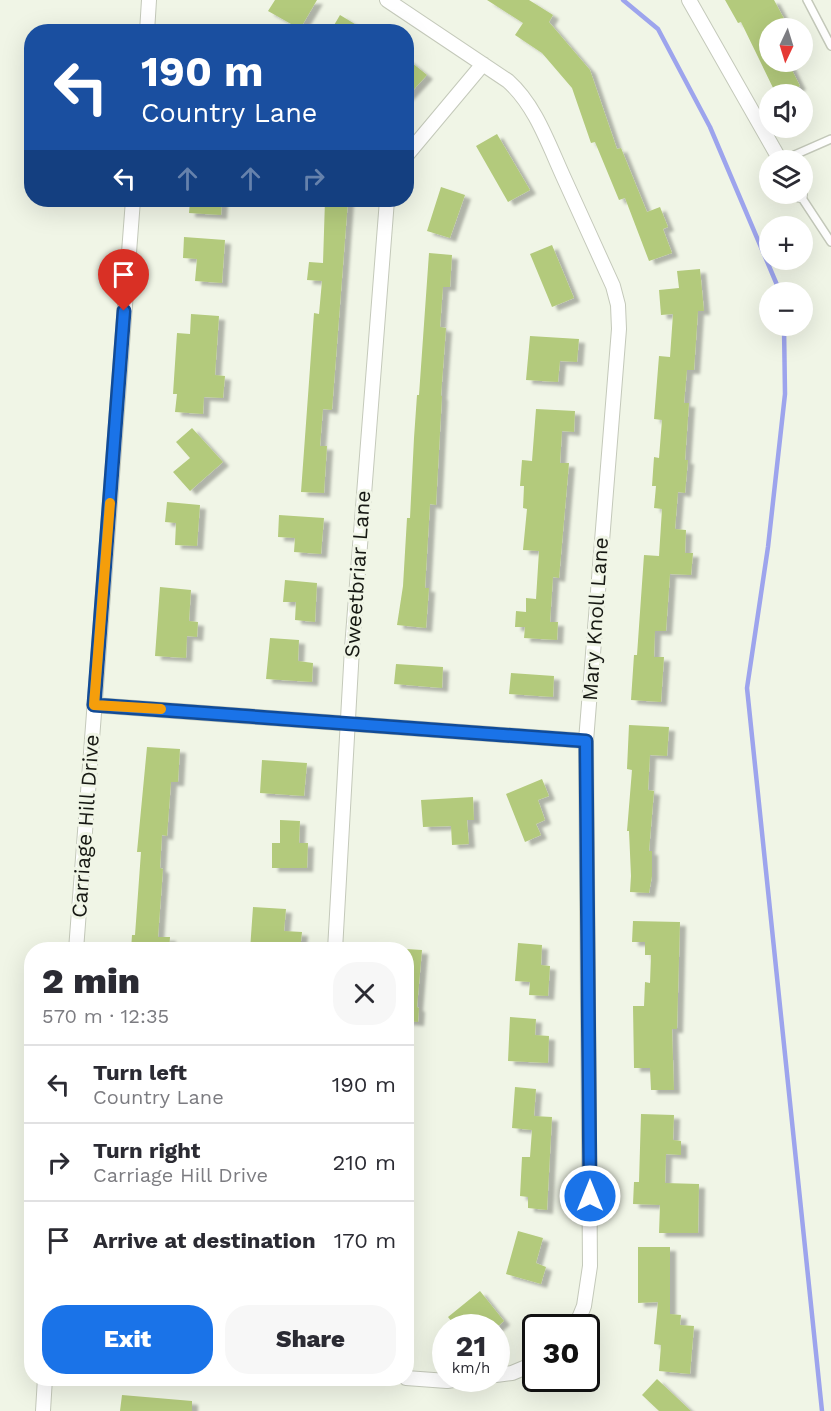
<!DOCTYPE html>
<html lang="en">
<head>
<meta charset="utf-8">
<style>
	:root { --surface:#fff; --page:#f7f7f7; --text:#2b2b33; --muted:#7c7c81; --line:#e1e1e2; --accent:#1a73e8 }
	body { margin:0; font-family:"Work Sans",sans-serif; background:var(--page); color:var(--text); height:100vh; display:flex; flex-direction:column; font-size:22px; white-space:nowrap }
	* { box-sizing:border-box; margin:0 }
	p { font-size:20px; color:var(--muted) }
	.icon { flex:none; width:33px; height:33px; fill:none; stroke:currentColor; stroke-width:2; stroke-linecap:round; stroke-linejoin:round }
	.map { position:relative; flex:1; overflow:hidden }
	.side { position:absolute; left:24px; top:942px; width:390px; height:444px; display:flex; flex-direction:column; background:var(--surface); border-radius:24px; box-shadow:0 6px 24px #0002 }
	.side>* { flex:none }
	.hud { position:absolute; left:24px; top:24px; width:390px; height:183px; border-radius:24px; box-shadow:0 6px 24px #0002; background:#1a4fa0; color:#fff; overflow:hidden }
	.needle { width:39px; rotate:184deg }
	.controls { position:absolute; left:759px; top:18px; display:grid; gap:12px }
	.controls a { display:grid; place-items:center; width:54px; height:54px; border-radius:50%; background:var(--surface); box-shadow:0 6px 24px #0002; font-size:30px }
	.speed { position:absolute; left:432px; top:1314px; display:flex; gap:12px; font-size:30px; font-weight:700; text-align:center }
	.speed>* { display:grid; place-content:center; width:78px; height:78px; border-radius:50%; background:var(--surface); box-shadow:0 6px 24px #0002; line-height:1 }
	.speed small { font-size:15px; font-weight:400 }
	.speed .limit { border:3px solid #111; border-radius:9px; background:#fff; color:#111 }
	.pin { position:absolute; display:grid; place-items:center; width:51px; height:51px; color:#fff; margin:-62px -26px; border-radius:50% 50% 50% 0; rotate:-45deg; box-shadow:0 0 6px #0007 }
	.pin .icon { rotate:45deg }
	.me { position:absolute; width:66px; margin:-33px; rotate:0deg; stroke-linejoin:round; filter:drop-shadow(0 0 4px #0008) }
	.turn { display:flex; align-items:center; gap:21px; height:126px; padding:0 18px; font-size:27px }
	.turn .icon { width:78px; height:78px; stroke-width:2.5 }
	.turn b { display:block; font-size:42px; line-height:51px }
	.lanes { display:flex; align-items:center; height:57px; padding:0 18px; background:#0003; justify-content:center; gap:30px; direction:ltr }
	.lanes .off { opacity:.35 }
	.round { display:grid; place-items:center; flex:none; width:63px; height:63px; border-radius:24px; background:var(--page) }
	.overview { display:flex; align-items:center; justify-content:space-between; height:102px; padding:0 18px }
	h1 { font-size:36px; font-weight:800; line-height:45px }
	.cta { display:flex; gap:12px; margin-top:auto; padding:12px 18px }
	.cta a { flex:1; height:69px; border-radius:24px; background:var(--accent); color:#fff; font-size:24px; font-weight:800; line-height:69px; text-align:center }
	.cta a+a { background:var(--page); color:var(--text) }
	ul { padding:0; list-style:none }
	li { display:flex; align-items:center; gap:18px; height:78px; padding:0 18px; border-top:2px solid var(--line) }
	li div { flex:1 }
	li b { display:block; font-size:22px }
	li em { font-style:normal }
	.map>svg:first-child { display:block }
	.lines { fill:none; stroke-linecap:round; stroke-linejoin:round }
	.stream { stroke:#9da4ed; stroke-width:4.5 }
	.building { fill:#b3ca7c; filter:url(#shadow) }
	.service-casing { stroke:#c4c9ba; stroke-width:10 }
	.minor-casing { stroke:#c4c9ba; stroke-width:16 }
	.service { stroke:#fff; stroke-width:7 }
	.minor { stroke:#fff; stroke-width:14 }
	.route-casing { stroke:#114b97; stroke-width:15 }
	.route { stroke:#1a73e8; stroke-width:10 }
	.slow { stroke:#f59e0b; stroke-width:10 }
	.labels { text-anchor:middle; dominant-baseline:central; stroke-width:6; stroke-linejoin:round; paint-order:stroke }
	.street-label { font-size:21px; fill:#161813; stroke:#f0f5e6 }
</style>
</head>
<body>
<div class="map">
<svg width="831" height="1411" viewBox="0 0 831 1411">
	<defs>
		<filter id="shadow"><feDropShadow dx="6" dy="4" stdDeviation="1.5" flood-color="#0004"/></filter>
	</defs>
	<rect width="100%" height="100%" fill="#f0f5e6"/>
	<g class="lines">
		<!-- stream -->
		<path class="stream" d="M623 0 658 29 710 127 780 292
			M784 326 785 394 768 547 747 688 822 1411"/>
	</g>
	<!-- building -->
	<path class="building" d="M275 0H317L300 29 268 11Z
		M487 0H529L553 15 549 22 590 70 617 149 621 148 647 212 660 207 668 227 663 229 672 253 649 261 625 198 619 200 595 142 591 143 572 88 542 53 515 35 523 23Z
		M725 0H774L789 28H770V62H788L800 86 783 94H776L741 22 738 23Z
		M340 15 368 32H330Z
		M406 58 427 75 406 98Z
		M497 134 530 190 508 202 476 146Z
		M441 187 465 195 450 238 427 231Z
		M190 200H222L221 215 189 213Z
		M325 200H348L332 410 323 409 320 446H327L324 493 301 492 314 313 319 314 322 281 307 280 309 262 323 263Z
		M184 237 225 240 222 283 195 281 197 259 183 258Z
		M552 245 574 298 552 307 530 254Z
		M429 253 452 255 450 287H443L440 327 446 328 441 396H442L436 505 430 504 425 588H429L426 628 397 625 403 586 407 518H410L414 438 417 395H419Z
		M700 269 704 311H698L694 370H687L684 403H689L685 460H688L685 493 678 492 675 529 686 530 685 553H693L691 575 670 574 666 631H655L654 657H664L661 702 631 700 634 655H637L644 555 659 556 662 509 654 508 656 486H652L654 457 659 458 662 420 654 419 659 356 670 357 673 314 661 315 659 290 679 288 677 271Z
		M191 314 219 316 215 375 225 376 223 398 204 397 203 414 175 412 177 394H173L177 333 190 334Z
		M530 336 579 339 577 362 560 361 558 382 526 380Z
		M536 409 575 411 574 432 562 431 560 463H569L559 578 553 577 550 622H558L557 640 524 638 525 627H515L516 611 526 612V598L536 599 539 551 523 550 527 509 523 508 524 486H520L522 460 532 461Z
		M192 428 223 462 190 491 173 472 190 458 176 442Z
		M167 502 200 505 197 546 175 545 176 523 165 522Z
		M279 515 324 518 321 554 294 552 295 538 278 537Z
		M285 580 317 583 315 622 295 620 296 602H283Z
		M160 587 191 590 189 621 198 622 197 637 187 636 186 658 155 656Z
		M270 638 299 640 298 661 313 663 312 682 266 679Z
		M396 664 443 667 442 688 394 684Z
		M511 673 554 676 553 697 509 694Z
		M629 725 669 727 667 756 650 755 648 790 654 791 649 851H652V876L649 893 630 892 631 876 629 831H627L632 770 627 769Z
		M147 747 180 749 178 782H171L167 836 162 835 160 868 163 869 158 937H170L169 950H131L132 935H135L141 852H137Z
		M262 760 307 763 304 796 260 793Z
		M542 779 549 796 538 800 545 820 536 824 541 835 525 842 506 794Z
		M473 797 474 820H467L469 844 452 845 451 826 423 827 421 800Z
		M280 820 300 821 299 843H308L307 868H272V843H280Z
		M253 907 286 909 284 931 302 932 300 950H250Z
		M633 921 680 922 677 1029H672L674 1090H651L650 1068H634L633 1006H644L645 982 650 983 651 955H645V942H632Z
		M518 943 542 945 541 965 550 966 548 996 529 995 530 982 515 981Z
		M406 949 422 950 417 1007 419 1008 418 1022 406 1021Z
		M510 1017 536 1019 535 1035 549 1036 548 1063 508 1061Z
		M515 1087 536 1089 534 1116 552 1117 547 1210 528 1208V1197L520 1196 522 1157H530L532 1130 512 1128Z
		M641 1114 674 1115 673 1140 681 1141V1155L666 1154 665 1183 699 1184 698 1233H659L660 1205 633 1204 634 1182H639Z
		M518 1231 543 1238 536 1263 546 1267 541 1284 506 1274Z
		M638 1247H670V1314L681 1315 680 1325 694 1326 690 1374 659 1371 661 1345 654 1344 658 1302 638 1303Z
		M480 1291 504 1321 496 1328H457L448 1317Z
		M657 1379 691 1411H659L642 1395Z
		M122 1395 192 1401V1411H120Z"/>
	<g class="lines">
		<!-- service casing -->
		<g class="service-casing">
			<path id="service" d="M807 0 831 46
				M783 160 831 139
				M800 195 831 242"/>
		</g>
		<!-- minor casing -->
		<g class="minor-casing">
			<path id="minor" d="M387 0 508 81C535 105 548 143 563 176 580 213 596 249 613 286L618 305 619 329 586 741 590 1266 584 1306 575 1328
				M689 0 780 160
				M147 32 149 0
				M406 156 483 64
				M799 194 800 195
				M94 705 586 741
				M76 950 133 200
				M335 950 352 648 387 200
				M496 1375 512 1373 536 1363
				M406 1378 447 1381 467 1378
				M43 1411 45 1378"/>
		</g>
		<!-- service -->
		<use href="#service" class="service"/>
		<!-- minor -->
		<use href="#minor" class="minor"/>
	</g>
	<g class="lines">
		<!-- route casing -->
		<g class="route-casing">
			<path id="route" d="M124 311 94 705 586 741 590 1196"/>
		</g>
		<!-- route -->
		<use href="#route" class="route"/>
		<!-- slow -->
		<path class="slow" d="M110 503 94 705 161 709"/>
	</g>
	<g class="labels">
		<!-- street labels -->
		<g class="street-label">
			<text transform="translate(357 574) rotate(-86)">Sweetbriar Lane</text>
			<text transform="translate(595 619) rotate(-86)">Mary Knoll Lane</text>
			<text transform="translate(85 826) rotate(-86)">Carriage Hill Drive</text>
		</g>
	</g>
</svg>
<div class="controls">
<a><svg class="needle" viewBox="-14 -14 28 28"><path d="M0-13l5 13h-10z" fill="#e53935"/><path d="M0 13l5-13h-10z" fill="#7c7c81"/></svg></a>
<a><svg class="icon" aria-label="sound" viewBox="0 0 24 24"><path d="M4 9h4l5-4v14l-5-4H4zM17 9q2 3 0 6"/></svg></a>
<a><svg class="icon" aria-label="layers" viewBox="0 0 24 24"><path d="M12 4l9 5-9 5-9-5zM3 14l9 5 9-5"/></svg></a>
<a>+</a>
<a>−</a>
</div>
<div class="speed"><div>21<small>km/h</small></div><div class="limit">30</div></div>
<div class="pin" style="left:124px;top:311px;background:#d93025"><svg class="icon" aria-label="arrive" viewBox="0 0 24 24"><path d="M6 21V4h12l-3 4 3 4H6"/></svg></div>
<svg class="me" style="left:590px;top:1196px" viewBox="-20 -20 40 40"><circle r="17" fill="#1a73e8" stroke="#fff" stroke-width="3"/><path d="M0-11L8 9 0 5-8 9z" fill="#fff"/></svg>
<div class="hud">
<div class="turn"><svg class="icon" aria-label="left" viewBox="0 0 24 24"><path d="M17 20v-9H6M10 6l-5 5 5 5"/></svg><div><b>190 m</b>Country Lane</div></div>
<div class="lanes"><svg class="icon" aria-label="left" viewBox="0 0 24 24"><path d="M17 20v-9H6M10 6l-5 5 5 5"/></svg><svg class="icon off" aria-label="ahead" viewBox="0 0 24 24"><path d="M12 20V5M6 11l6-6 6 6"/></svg><svg class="icon off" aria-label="ahead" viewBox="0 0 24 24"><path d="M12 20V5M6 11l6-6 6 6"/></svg><svg class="icon off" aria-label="right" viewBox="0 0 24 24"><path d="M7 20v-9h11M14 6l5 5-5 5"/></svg></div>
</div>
<section class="side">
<div class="overview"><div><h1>2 min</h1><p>570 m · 12:35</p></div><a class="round"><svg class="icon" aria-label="close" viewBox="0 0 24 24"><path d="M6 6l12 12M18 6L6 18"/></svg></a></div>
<ul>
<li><svg class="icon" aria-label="left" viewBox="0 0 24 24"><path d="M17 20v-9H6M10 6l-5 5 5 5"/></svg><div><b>Turn left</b><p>Country Lane</p></div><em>190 m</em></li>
<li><svg class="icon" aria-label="right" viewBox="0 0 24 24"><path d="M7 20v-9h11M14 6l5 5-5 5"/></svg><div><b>Turn right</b><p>Carriage Hill Drive</p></div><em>210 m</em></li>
<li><svg class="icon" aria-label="arrive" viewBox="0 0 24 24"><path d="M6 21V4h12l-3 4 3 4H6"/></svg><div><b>Arrive at destination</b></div><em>170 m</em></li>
</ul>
<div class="cta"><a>Exit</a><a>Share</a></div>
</section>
</div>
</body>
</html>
